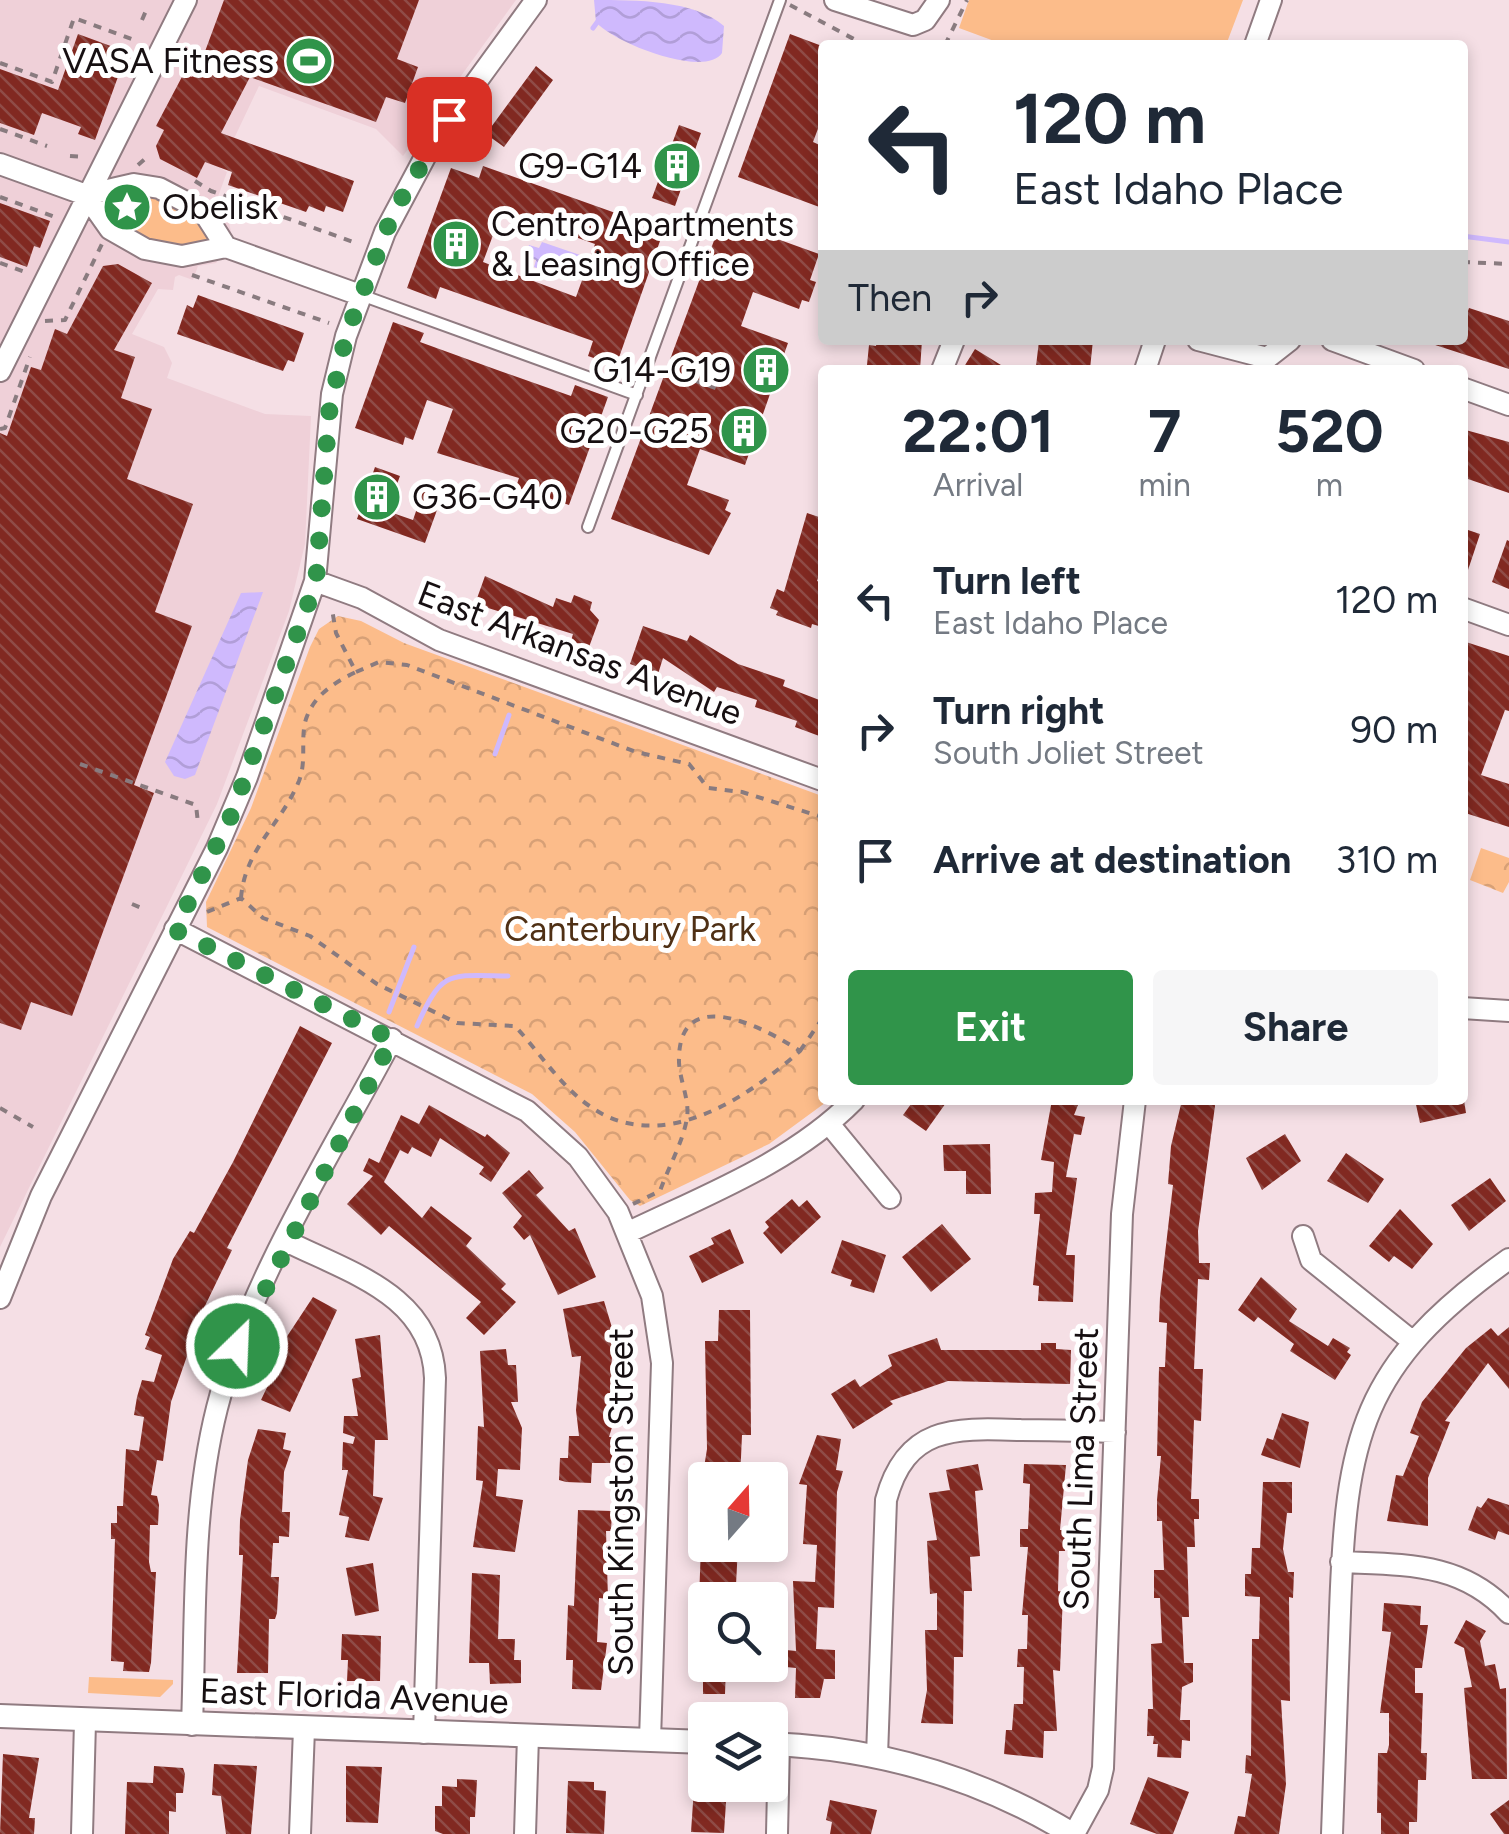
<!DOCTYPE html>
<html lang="en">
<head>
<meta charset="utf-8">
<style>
	:root { --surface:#fff; --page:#f6f6f7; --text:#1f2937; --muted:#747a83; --accent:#30944a }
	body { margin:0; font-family:Figtree,sans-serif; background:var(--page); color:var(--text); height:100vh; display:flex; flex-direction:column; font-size:38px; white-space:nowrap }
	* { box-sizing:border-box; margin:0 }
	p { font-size:32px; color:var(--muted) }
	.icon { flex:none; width:55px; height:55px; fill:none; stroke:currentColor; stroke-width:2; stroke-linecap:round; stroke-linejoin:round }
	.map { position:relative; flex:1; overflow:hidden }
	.drawer { position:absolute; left:818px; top:365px; width:650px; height:740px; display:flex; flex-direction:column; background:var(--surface); border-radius:10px; box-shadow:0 5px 15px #0003 }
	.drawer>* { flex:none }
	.guide { position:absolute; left:818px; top:40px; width:650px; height:305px; border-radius:10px; box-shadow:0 5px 15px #0003; background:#fff; color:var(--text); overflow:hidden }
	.needle { width:65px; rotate:20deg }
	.fabs { position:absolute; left:688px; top:1462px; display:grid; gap:20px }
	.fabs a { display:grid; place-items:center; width:100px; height:100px; border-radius:10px; background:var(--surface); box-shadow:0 5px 15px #0003; font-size:50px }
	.pin { position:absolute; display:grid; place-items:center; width:85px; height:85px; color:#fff; margin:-42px; border-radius:20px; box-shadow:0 5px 15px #0006 }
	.me { position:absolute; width:110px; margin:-55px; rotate:24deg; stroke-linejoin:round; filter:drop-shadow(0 0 8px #0008) }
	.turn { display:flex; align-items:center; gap:35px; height:210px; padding:0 30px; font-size:45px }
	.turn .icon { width:130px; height:130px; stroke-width:2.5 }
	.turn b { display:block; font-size:70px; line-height:85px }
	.then { display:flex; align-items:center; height:95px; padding:0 30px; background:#0003; gap:20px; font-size:38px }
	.eta { display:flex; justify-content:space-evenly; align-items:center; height:170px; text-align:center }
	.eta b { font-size:60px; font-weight:700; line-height:70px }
	.button { display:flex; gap:20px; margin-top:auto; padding:20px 30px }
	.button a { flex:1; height:115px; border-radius:10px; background:var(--accent); color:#fff; font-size:40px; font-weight:700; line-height:115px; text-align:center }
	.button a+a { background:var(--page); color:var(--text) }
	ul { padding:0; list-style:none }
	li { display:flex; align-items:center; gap:30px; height:130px; padding:0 30px }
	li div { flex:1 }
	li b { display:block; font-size:38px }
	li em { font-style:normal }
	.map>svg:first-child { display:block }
	.built { fill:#efd0d8 }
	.green { fill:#fcbc8a }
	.park { fill:url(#park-crowns) }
	.water { fill:url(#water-waves) }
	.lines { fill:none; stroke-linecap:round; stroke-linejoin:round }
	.stream { stroke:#cfb9fd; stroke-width:5 }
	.building { fill:url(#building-back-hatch); fill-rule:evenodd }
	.service-casing { stroke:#907b81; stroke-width:14 }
	.minor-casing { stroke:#907b81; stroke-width:24 }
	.tertiary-casing { stroke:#907b81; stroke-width:26 }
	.path { stroke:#897b7f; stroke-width:4; stroke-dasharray:8 8; stroke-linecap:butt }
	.service { stroke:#fff; stroke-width:10 }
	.minor { stroke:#fff; stroke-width:20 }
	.tertiary { stroke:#fff; stroke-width:22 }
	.route { stroke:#30944a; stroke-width:18; stroke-dasharray:0 32.4 }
	.labels { text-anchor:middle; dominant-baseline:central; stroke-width:10; stroke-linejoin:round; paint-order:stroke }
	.poi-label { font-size:35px; fill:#160f11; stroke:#fff; text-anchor:end }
	.street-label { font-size:35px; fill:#160f11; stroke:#fff }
	.park-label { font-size:35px; fill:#4f3015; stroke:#fff }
</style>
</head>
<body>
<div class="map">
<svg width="1509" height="1834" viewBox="0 0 1509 1834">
	<defs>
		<pattern id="park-crowns" width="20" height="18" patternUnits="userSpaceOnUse" patternTransform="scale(2.5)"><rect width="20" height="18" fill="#fcbc8a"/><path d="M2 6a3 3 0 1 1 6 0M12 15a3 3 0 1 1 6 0" fill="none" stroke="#d7a076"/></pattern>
		<pattern id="water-waves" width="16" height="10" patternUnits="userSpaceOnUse" patternTransform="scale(2.5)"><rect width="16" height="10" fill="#cfb9fd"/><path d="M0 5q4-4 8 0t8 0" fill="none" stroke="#b19ed8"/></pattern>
		<pattern id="building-back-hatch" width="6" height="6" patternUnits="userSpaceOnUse" patternTransform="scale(2.5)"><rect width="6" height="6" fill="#812921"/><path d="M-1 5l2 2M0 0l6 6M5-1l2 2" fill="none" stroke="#8f4c47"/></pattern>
	</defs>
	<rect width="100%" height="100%" fill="#f5dfe5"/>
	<!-- built -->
	<path class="built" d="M0 0H516L403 156 376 129 259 86 220 168 227 172 216 202 227 213 231 232 222 255 216 263 198 266 193 280 179 275 175 277 173 290 158 289 132 334 164 347 172 363 167 378 265 414 311 416 305 544 289 611 217 804 0 1247Z"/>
	<!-- green -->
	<path class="green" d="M969 0H1243L1226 45H1005L959 28Z
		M110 188 185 198 226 247 145 249 86 195Z
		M89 1677 173 1680V1684L160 1697 88 1693Z"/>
	<!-- park -->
	<path class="park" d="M338 616 361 621 404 643 822 796V1100H829L769 1144 640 1206 630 1200 575 1132 532 1094 207 927 206 902 251 808 310 647 319 629Z
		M1481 848 1509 858V882L1503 893 1470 880Z"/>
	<!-- water -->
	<path class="water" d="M594 0C636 0 695 0 724 26L722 53C705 79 612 42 596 22Z
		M542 242 580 255 573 273 546 263 543 270 534 267 536 260 525 256 529 245 539 248Z
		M263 592 195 775 185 779 174 776 165 762 241 593Z"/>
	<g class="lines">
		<!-- stream -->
		<path class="stream" d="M593 28 601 17
			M1462 236 1509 242
			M495 754 509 715
			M389 1012 414 947
			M417 1026C442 969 449 975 508 976"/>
	</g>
	<!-- building -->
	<path class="building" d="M224 0H419L397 59 418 67 405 103 386 97 376 122 250 77 221 133 354 181 343 212 326 206 324 212 309 206 306 212 228 185 232 172 205 162 197 178 160 159 156 146 164 130 156 126 184 73 192 77 200 65Z
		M78 34 127 52 95 140 78 134 81 127 42 113 34 135 0 123V69L58 90Z
		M790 34 822 46V118L813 142 822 146V208L738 177Z
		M536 66 553 80 504 147 486 134Z
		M679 125 701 133 675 206 652 198Z
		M483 166 638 221 634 232 660 241 616 366 588 356 593 341 440 287 436 299 407 288 451 168 479 178ZM502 211 595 244 576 297 483 262Z
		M0 203 50 221 40 248 34 246 27 267 0 257Z
		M722 219 819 254 810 280 816 282 809 302 802 300 799 309 753 292 741 326 788 343 745 465 700 449 687 485 729 500 725 510 731 513 709 555 611 519Z
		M118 264 152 283 114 350 135 357 121 398 152 409 127 479 193 504 155 612 192 626 134 785 154 793 72 1016 31 1002 21 1030 0 1023V433L7 436 31 367 41 370 55 329 67 334 103 266Z
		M198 295 304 333 294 362 288 360 283 371 177 334 187 305 193 308Z
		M1469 308 1509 321V369L1426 342 1462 340V312L1467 314Z
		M393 322 424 333 420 342 500 371 571 396 575 385 608 397 569 505 516 487 519 478 437 453 453 409 427 400 413 440 405 437 403 445 355 428Z
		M877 340H922L920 370H875V365H867L869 345 876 346Z
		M1048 340H1093L1090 369 1036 366 1039 341Z
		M975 349 988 357 1009 370H962Z
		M1462 429 1509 442V493L1462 477Z
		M375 467 400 476 387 511 413 520 425 485 444 491 425 543 357 519Z
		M807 513 822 518V567L817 581 822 583V627L812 624 811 628 776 615 778 611 770 608 777 589 784 592Z
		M1462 528 1480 534 1465 579 1462 578Z
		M1507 540 1509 541V589L1492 582Z
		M485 576 553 607 556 598 571 603 574 595 592 602 590 610 599 620 589 647 571 641 573 634 475 604Z
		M643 626 687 641 690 635 738 664 785 680 783 686 822 701V737L795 727 797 721 755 707 757 700 717 687 714 692 663 658 658 674 630 664Z
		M1466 642 1509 656V711L1505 710 1481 775 1509 784V827L1462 812V653Z
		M300 1026 332 1043 227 1248 232 1250 203 1310 171 1402 163 1461 157 1460 151 1495 157 1496 159 1505 158 1525H150L149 1562 151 1572H156L151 1663 149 1672 123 1671 124 1662 111 1661 115 1539H111V1523H117V1506H123L126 1449 139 1451 144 1417 134 1415 137 1397 142 1380 154 1382 162 1355 145 1349 150 1337 145 1335 173 1259 190 1231 194 1233 233 1162Z
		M914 1100H948L926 1131 903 1115Z
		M1052 1100H1080L1074 1115 1085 1117 1081 1135 1074 1134 1066 1177 1077 1178 1066 1255H1075L1073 1302 1038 1301 1039 1286 1033 1285 1040 1214H1034L1035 1193 1052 1192 1054 1162 1041 1160Z
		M1182 1100H1214L1215 1106 1198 1231 1199 1263H1210L1209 1280 1198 1279 1194 1369H1203L1201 1421 1194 1420 1191 1499H1199V1519H1194L1195 1547H1187L1189 1617H1182L1184 1663H1193V1682L1182 1687 1180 1720H1190V1741L1182 1740 1181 1758 1157 1757 1158 1744H1153L1154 1736H1147L1148 1709H1153L1151 1644 1162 1643 1160 1598H1154V1570H1164L1162 1521H1157V1500L1161 1456H1157L1159 1367H1165L1167 1323 1159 1322 1160 1297 1173 1185 1168 1184 1171 1146Z
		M1415 1100H1464L1466 1113 1420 1123Z
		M429 1105 485 1137 487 1134 510 1153 491 1182 479 1174 484 1167 440 1138 431 1157 412 1147 408 1154 400 1150 384 1182 422 1218 431 1206 472 1238 466 1246 506 1284 501 1289 516 1302 484 1335 466 1318 481 1302 389 1226 381 1235 347 1204 373 1176 363 1171 369 1158 379 1163 401 1115 419 1124Z
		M1285 1134 1301 1161 1262 1190 1246 1158Z
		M990 1144 991 1194H966V1171H944L943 1145Z
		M1346 1153 1384 1179 1368 1203 1327 1181Z
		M529 1170 544 1188 536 1195 569 1231 575 1228 596 1277 558 1295 530 1235 524 1240 513 1227 522 1216 502 1193Z
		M1490 1178 1506 1201 1469 1231 1451 1205Z
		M792 1199 799 1207 807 1200 821 1217 781 1254 763 1233 769 1227 765 1222Z
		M1400 1209 1433 1244 1412 1269 1394 1256 1389 1262 1369 1246Z
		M942 1224 971 1259 931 1292 902 1257Z
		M730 1229 744 1263 702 1283 689 1256 714 1244 711 1238Z
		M842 1240 886 1255 874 1293 850 1286 852 1280 831 1273Z
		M1261 1277 1297 1309 1289 1321 1328 1346 1333 1338 1350 1348 1347 1352 1351 1355 1335 1380 1290 1351 1294 1344 1258 1317 1254 1322 1238 1310Z
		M313 1297 337 1310 290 1412 261 1400 288 1343 284 1341Z
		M604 1301 619 1351 612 1352 611 1391 617 1411 609 1437H613L612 1463H592L591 1483 566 1482 559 1480 560 1458H568L569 1436H579L576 1410 581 1356 572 1357 563 1309Z
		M719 1310H750L751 1435H742L740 1480H702L707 1449 705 1341H718Z
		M1509 1327V1389L1488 1363 1445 1421 1450 1422 1428 1478V1526L1387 1521 1396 1475 1403 1476 1419 1436 1410 1433 1422 1402 1466 1348 1491 1328 1498 1336Z
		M380 1335 388 1440H375L373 1496 383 1498 369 1541 345 1537 349 1517 339 1515 348 1470H342L343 1442 353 1444 355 1437 343 1433 344 1416H358L352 1379 361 1377 355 1339Z
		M937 1338 941 1350H1041V1343H1056V1349L1071 1350 1070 1384 948 1381 890 1401 893 1404 853 1429 831 1394 855 1379 860 1387 892 1366 888 1355Z
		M506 1349 508 1365H516L518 1402H511L522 1428 520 1470 498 1469 496 1496 523 1500 515 1552 473 1547 483 1481 476 1480 478 1426 484 1427 480 1351Z
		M1282 1413 1309 1422 1300 1468 1261 1455 1267 1438 1273 1440Z
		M258 1429 286 1433 283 1449 291 1451 284 1472 282 1512H290L289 1537 279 1536V1543H273L271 1577H279L277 1613 275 1619H269L268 1673H237L243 1555H239L240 1520 248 1460Z
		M817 1435 841 1439 836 1470 843 1471 837 1492 834 1608 818 1607 816 1649 835 1650V1679H824L820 1698H795L796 1668 786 1667V1650L796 1651 793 1581 815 1582 817 1545 803 1544 807 1485 799 1484Z
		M978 1464 983 1490 975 1491 980 1556 970 1557 972 1591H964L963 1657H954L953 1724 921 1723 927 1690 925 1630H937V1593L930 1594 927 1541 937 1540 929 1493 950 1490 946 1470Z
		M1024 1464 1066 1465 1060 1530H1065V1551H1059L1058 1591 1063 1592 1060 1671 1053 1670 1057 1731H1044L1043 1758 1004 1754 1006 1730H1012L1014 1704H1023L1024 1667H1017L1018 1649H1027L1028 1615H1022L1028 1547H1020V1529H1028L1030 1484 1023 1483Z
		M1263 1482H1292V1513H1287L1283 1549 1288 1572H1294L1293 1598 1289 1597 1290 1701 1281 1700 1286 1784 1279 1834H1234L1238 1816 1245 1817 1252 1774 1245 1773 1246 1755 1251 1756 1252 1639H1259L1260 1597 1245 1596V1574H1251L1252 1548H1260Z
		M1488 1498 1509 1505V1535L1498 1531 1495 1540 1468 1530 1477 1506 1481 1508Z
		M578 1510 612 1511 611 1531H606L608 1599 599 1598 597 1642 607 1643 601 1690 572 1689 573 1660H566L568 1605 574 1606Z
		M701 1545 738 1546 736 1585H748V1600H699Z
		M373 1563 379 1611 355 1616 346 1568Z
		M472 1573 500 1575 498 1639H515L514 1660H521V1683L490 1684 489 1663H469Z
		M1384 1603 1421 1606 1420 1625H1428L1422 1668H1415V1693H1423L1421 1753H1427L1426 1780H1418L1417 1822H1409V1834H1381V1813H1377L1378 1753H1387L1389 1745V1713H1380L1391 1632 1382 1631Z
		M1466 1620 1486 1631 1480 1641 1485 1666 1495 1664 1500 1689 1506 1688 1507 1779H1472L1464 1688 1472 1687 1464 1648 1454 1643Z
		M342 1634 381 1636 380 1681H347L348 1660H341Z
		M695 1665H726L725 1694H703V1679H695Z
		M3 1754 39 1758 29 1818H35L34 1834H0Z
		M214 1764 257 1766 251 1834H226L221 1796 212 1795Z
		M154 1766 183 1768 185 1774 183 1793H176V1812L169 1811V1834H125L127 1782 153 1783Z
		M346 1766 382 1767 378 1823 346 1822Z
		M1148 1777 1189 1792 1173 1834H1157L1130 1824Z
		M457 1779 477 1780 475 1817H470V1834H443L435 1831V1806H442V1786L457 1787Z
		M568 1781 594 1782V1790L606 1791 604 1834 566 1833Z
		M710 1785H734V1802H726L724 1833 691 1832 694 1788Z
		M830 1800 877 1810 871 1834H830L832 1822 826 1820Z
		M1509 1800V1834H1504L1490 1814Z"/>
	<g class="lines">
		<!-- service casing -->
		<g class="service-casing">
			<path id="service" d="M361 295 637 395
				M588 527 780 0"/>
		</g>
		<!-- minor casing -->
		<g class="minor-casing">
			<path id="minor" d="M835 0 913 25 925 20 939 0
				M1255 45 1271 0
				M0 164 86 195 134 184 159 188 203 211 226 247
				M86 195 110 229 145 249 182 256 226 247 360 295
				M1198 340 1267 358
				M1332 340 1414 370
				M1264 366 1267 358 1290 340
				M942 370 954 340
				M1145 370 1155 340
				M0 371 186 0
				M1462 388 1509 405
				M315 581 362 598 439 640 822 780
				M1462 608 1509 625
				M175 929 527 1111 578 1157 618 1212 652 1296 662 1363 650 1740
				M1462 1008 1509 1011
				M830 1125 890 1198
				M629 1232C706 1195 793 1162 854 1100
				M1303 1236 1311 1260 1412 1341
				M286 1241C350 1273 432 1295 435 1378L424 1733
				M0 1298 41 1196 217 848 247 777 315 581 332 394 346 336 385 232 434 140 536 0
				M1341 1562C1406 1565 1462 1562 1509 1613
				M192 1725C196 1620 191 1511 217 1408 249 1281 331 1155 392 1039
				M877 1756 886 1500C906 1425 955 1428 1021 1430 1052 1430 1084 1431 1115 1432
				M82 1834 85 1722
				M300 1834 304 1729
				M525 1834 528 1736
				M777 1834 779 1745
				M1074 1834 1098 1790 1103 1768 1122 1214 1135 1100
				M1332 1834C1335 1760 1337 1686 1340 1612 1346 1437 1360 1365 1509 1259"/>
		</g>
		<!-- tertiary casing -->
		<g class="tertiary-casing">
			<path id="tertiary" d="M0 1716 705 1742
				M770 1744C878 1748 980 1778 1072 1834"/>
		</g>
		<!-- path -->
		<path class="path" d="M790 5 865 45
			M142 20 148 6
			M945 45 967 0
			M0 63 52 82 74 18 137 41
			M0 129 47 146
			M70 156 85 157
			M138 165 146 158
			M195 181 211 191 356 243
			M0 197 55 217
			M1462 262 1509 264
			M0 263 28 273
			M192 275 329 323
			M45 321 65 320 102 244
			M663 369 721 390
			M0 429 5 428 30 357
			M356 672 379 662 407 665 636 752 689 764 708 788 742 792 822 817
			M80 764 196 805 198 823
			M241 898C245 848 281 825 299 781 307 760 300 739 306 719 314 695 335 682 356 672L336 633 332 609
			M132 904 146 910
			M207 912 241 898 263 918 310 936 377 984 457 1023 515 1026C538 1051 561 1086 588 1105 659 1157 745 1100 800 1051 768 1030 681 982 679 1057 678 1078 690 1098 687 1118 683 1142 668 1168 660 1191L633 1204
			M800 1051 822 1019
			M0 1108 33 1127"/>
		<!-- service -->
		<use href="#service" class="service"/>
		<!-- minor -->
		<use href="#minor" class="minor"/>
		<!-- tertiary -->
		<use href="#tertiary" class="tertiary"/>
	</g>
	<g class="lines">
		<!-- route -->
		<path class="route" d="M237 1346 392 1039 175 930 232 814 316 582 329 413 346 336 393 213 449 119"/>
	</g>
	<!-- icons -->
	<defs>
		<g id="stadium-disc" transform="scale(2.5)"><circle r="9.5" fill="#30944a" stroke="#fff"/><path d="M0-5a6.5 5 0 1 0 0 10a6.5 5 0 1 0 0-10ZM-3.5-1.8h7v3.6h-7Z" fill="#fff"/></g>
		<g id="building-disc" transform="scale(2.5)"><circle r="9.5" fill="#30944a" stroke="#fff"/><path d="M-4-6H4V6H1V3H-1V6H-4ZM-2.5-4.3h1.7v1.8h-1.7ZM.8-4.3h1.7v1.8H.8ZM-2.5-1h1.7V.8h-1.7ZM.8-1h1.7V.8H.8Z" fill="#fff"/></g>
		<g id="sight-disc" transform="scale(2.5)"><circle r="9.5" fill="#30944a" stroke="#fff"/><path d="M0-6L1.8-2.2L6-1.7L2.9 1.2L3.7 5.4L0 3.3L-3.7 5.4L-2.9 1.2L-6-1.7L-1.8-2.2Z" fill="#fff"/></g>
	</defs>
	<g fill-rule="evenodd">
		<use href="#stadium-disc" x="309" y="61"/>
		<use href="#building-disc" x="677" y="166"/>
		<use href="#sight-disc" x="127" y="207"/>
		<use href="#building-disc" x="456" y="244"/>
		<use href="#building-disc" x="766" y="370"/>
		<use href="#building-disc" x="744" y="431"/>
		<use href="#building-disc" x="377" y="497"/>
	</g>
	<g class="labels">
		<!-- poi labels -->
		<g class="poi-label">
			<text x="274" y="61">VASA Fitness</text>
			<text x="642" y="166">G9-G14</text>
			<text x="162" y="207" text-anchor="start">Obelisk</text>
			<text x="491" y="224" text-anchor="start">Centro Apartments<tspan x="491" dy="40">&amp; Leasing Office</tspan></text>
			<text x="731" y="370">G14-G19</text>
			<text x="709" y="431">G20-G25</text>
			<text x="412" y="497" text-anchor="start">G36-G40</text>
		</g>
		<!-- street labels -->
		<g class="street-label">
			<text transform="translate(580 653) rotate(21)">East Arkansas Avenue</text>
			<text transform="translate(1081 1469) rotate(-88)">South Lima Street</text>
			<text transform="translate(621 1502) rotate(-90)">South Kingston Street</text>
			<text transform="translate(354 1696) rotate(2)">East Florida Avenue</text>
		</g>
		<!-- park labels -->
		<g class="park-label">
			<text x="630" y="929">Canterbury Park</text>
		</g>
	</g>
</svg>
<div class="fabs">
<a><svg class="needle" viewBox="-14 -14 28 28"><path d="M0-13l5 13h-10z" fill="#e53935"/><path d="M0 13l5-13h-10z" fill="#747a83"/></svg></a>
<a><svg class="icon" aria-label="search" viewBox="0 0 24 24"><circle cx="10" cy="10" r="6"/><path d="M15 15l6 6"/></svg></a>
<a><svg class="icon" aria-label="layers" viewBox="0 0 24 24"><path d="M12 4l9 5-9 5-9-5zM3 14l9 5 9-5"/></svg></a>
</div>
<div class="pin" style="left:449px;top:119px;background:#d93025"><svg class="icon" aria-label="arrive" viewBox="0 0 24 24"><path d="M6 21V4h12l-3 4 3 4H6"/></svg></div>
<svg class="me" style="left:237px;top:1346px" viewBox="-20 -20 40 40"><circle r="17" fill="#30944a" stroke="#fff" stroke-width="3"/><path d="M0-11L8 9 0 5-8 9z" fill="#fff"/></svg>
<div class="guide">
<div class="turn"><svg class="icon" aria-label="left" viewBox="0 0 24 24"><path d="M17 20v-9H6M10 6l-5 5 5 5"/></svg><div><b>120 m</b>East Idaho Place</div></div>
<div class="then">Then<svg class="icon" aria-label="right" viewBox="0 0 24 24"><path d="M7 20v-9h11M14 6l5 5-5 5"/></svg></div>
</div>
<section class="drawer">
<div class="eta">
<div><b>22:01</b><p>Arrival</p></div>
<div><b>7</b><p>min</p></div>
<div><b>520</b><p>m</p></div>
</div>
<ul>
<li><svg class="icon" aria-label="left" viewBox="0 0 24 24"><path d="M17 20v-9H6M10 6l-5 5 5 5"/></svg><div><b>Turn left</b><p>East Idaho Place</p></div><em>120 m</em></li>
<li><svg class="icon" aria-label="right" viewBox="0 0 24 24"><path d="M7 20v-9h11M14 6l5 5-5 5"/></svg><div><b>Turn right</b><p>South Joliet Street</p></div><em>90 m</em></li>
<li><svg class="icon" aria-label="arrive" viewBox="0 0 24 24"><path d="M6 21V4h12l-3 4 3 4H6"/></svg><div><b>Arrive at destination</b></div><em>310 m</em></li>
</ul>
<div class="button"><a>Exit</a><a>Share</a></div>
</section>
</div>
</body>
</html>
